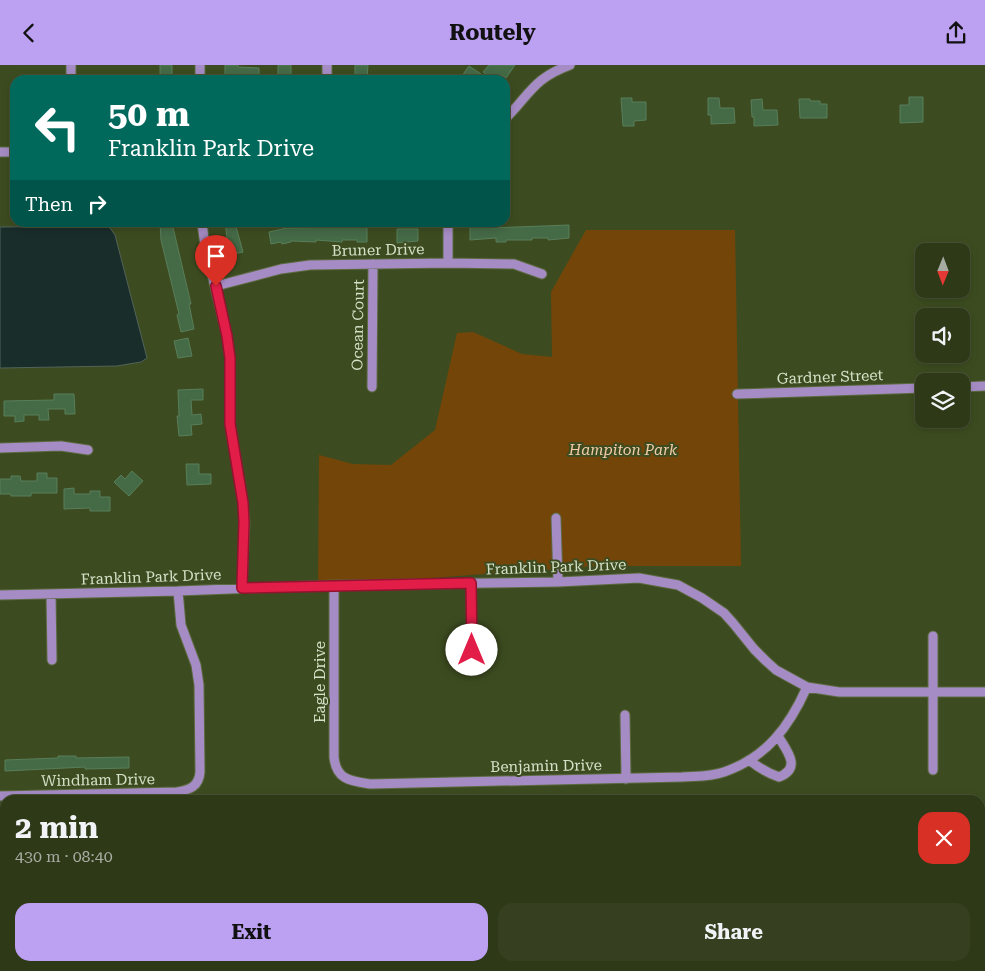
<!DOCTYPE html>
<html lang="en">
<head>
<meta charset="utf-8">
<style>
	:root { --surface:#2e3918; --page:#364021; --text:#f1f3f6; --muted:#a7aca2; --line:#495337; --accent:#bca0f2 }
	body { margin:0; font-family:"Roboto Serif",serif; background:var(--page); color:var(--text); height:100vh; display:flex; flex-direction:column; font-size:19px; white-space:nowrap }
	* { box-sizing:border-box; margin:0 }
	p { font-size:16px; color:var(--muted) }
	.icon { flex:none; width:28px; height:28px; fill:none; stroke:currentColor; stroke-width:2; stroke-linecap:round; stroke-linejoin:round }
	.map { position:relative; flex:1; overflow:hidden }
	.side { position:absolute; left:0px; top:730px; width:985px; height:176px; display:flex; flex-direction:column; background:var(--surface); border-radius:15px 15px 0 0; box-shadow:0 2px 8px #0003,0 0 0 1px var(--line) }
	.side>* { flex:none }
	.top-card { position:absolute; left:10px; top:10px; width:500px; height:152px; border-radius:15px; box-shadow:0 2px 8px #0003,0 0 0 1px var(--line); background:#00695c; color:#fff; overflow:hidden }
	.needle { width:32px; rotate:181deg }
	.buttons { position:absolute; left:915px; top:178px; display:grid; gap:10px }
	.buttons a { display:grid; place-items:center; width:55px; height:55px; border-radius:10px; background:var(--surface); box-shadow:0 2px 8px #0003,0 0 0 1px var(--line); font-size:25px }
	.pin { position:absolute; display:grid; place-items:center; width:42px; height:42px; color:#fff; margin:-51px -21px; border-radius:50% 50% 50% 0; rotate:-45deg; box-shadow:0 0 5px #0007 }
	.pin .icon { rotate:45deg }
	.me { position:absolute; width:55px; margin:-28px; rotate:0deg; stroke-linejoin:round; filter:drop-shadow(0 0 4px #0008) }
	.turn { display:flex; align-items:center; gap:18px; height:105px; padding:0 15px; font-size:22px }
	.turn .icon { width:65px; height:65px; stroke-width:2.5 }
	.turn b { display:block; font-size:35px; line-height:42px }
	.then { display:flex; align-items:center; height:48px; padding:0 15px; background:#0003; gap:10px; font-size:19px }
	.round { display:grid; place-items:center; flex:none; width:52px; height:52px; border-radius:15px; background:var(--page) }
	.summary { display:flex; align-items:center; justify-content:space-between; height:85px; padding:0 15px }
	h1 { font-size:30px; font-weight:700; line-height:38px }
	.cta { display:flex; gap:10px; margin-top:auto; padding:10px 15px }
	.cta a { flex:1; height:58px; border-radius:15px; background:var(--accent); color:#111; font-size:20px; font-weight:700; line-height:58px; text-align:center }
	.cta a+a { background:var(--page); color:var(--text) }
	header { display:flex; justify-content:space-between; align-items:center; height:65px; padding:0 15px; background:var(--accent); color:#111; font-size:22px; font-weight:700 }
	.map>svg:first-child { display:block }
	.green { fill:#744509 }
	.water { fill:#192d2a; stroke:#526359 }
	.building { fill:#456a46; stroke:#597e5a }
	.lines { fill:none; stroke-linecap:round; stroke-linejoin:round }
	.minor-casing { stroke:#5c6a41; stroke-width:11 }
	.minor { stroke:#a68cc5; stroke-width:9 }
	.route-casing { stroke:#92132f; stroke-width:12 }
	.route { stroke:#e11d48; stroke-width:9 }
	.labels { text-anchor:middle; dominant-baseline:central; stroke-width:4; stroke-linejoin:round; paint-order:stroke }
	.street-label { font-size:15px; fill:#d6e0c7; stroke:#3d4c20 }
	.park-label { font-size:15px; font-style:italic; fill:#f2cca8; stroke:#3d4c20 }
</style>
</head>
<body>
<header><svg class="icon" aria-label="back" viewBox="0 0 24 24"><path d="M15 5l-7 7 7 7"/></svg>Routely<svg class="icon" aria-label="share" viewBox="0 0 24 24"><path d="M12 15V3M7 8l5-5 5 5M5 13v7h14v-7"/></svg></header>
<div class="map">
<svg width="985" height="906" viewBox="0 0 985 906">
	<rect width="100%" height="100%" fill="#3d4c20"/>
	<!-- green -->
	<path class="green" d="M586 165H735L741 501H597L318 521 319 390 353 399 391 400 435 365 457 268 473 267 522 289 552 292 551 227Z"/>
	<!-- water -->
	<path class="water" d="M103 161 110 163 115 170 147 293 141 297 117 301 0 303V162Z"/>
	<!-- building -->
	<path class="building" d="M160 0H172V15H160Z
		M225 0H238V2L259 3V10H238V15H225Z
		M278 0H291V15H278Z
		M355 0H368L367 15H355Z
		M489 0H515L506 13 502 10 499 15H494L483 7Z
		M469 1 481 9 476 15H459Z
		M909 32H923V57L900 58V40H909Z
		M621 33H632V37H646V55L634 56V61H623Z
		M708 33H719L720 43H734L735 58 711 59V50H708Z
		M762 34 763 45H777L778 60 754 61V52H752L751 35Z
		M799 34H810V36H820V39H827V53H800Z
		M160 158H172L191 239H189L194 264 181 267 177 250 179 249 161 175Z
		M225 158H235L243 187 229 190 225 173 227 172Z
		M491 160V163L569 160V173L548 175V173H532V175H506V177H496V173L470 175V161Z
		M367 162V177H357V175H342V177L316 175V177L291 176V177L282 179 281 177 271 179 269 167 287 163Z
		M397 164H418V176L397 178Z
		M188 273 192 291 178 293 174 276Z
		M203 324V335H191L192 350 201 349 202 359 191 360 192 370 179 371 177 351H179L178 325Z
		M54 329H74L75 349H65V344H48L49 355H39V350H24V356L15 357V351H4V336L54 335Z
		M186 399H199V409H211V419L187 420Z
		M132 406 143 416 129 431 114 417 121 410 125 414Z
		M37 408H47V413H57V428H31V431H11V429H0V414H11V411H20L21 416H37Z
		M74 423V429H90V426H100V432H110V446H90V443L64 444V424Z
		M58 691H76V693L129 692V703L85 704V702L5 706V695L58 693Z"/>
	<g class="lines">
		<!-- minor casing -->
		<g class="minor-casing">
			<path id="minor" d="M200 0V15
				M71 15V0
				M327 15V0
				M505 54C530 29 534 13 570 0
				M0 87H15
				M202 158 205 181 227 271 230 293V359L243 438 245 457 242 523
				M448 158V198
				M216 221 281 204 310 200 448 198 514 199 542 209
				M372 322 373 199
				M961 322 985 321
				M737 329 924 323
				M0 383 61 381 88 385
				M556 453 558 517
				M471 518 472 585
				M334 520V692C336 715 351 716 370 719L682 712C696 711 710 712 724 707 767 692 789 662 807 622
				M51 529 52 595
				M0 530 178 526 334 520 558 517 639 513 678 520 702 533 724 548 733 558 754 584 766 596 776 605 807 622 839 627H985
				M933 571V705
				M625 650 626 714
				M749 695C759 703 767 708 779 712 802 703 787 686 778 671
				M0 731 177 727C190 725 199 721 200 707L199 620 196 600 181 560 178 526
				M980 839H985
				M0 852H5
				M40 901V906
				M172 901 174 906
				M606 901V906
				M705 901V906
				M802 901 803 906
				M923 901V906
				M475 906 477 901"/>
		</g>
		<!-- minor -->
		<use href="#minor" class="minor"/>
	</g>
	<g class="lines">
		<!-- route casing -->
		<g class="route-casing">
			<path id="route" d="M216 221 227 271 230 293V359L243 438 244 457 242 523 471 518 472 585"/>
		</g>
		<!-- route -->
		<use href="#route" class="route"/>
	</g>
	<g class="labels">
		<!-- street labels -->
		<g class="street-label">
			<text transform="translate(378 185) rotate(-1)">Bruner Drive</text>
			<text transform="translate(358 260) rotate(-89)">Ocean Court</text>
			<text transform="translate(830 312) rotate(-2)">Gardner Street</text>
			<text transform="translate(556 502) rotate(-2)">Franklin Park Drive</text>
			<text transform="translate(151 512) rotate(-2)">Franklin Park Drive</text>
			<text transform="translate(320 617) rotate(-90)">Eagle Drive</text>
			<text transform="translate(546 701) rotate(-1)">Benjamin Drive</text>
			<text transform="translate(98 715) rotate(-1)">Windham Drive</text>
		</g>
		<!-- park labels -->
		<g class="park-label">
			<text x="623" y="385">Hampiton Park</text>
		</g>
	</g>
</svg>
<div class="buttons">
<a><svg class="needle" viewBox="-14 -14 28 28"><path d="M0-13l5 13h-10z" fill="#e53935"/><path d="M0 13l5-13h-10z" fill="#a7aca2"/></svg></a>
<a><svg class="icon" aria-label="sound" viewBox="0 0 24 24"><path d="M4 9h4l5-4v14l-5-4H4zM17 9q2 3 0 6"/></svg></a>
<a><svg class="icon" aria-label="layers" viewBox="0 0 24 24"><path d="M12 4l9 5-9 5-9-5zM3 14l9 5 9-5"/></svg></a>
</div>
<div class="pin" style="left:216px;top:221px;background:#d93025"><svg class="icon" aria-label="arrive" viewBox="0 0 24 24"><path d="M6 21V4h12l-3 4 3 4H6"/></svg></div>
<svg class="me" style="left:472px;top:585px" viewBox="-20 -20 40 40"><circle r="19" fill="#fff"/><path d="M0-13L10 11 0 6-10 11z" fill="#e11d48"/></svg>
<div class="top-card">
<div class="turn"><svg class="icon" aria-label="left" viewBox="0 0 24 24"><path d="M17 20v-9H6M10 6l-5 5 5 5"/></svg><div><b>50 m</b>Franklin Park Drive</div></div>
<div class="then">Then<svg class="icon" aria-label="right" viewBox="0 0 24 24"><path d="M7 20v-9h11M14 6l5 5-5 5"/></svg></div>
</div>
<section class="side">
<div class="summary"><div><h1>2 min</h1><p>430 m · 08:40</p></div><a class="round" style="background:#d93025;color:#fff"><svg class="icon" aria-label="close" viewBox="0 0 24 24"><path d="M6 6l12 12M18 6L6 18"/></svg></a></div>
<div class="cta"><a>Exit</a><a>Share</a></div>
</section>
</div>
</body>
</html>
